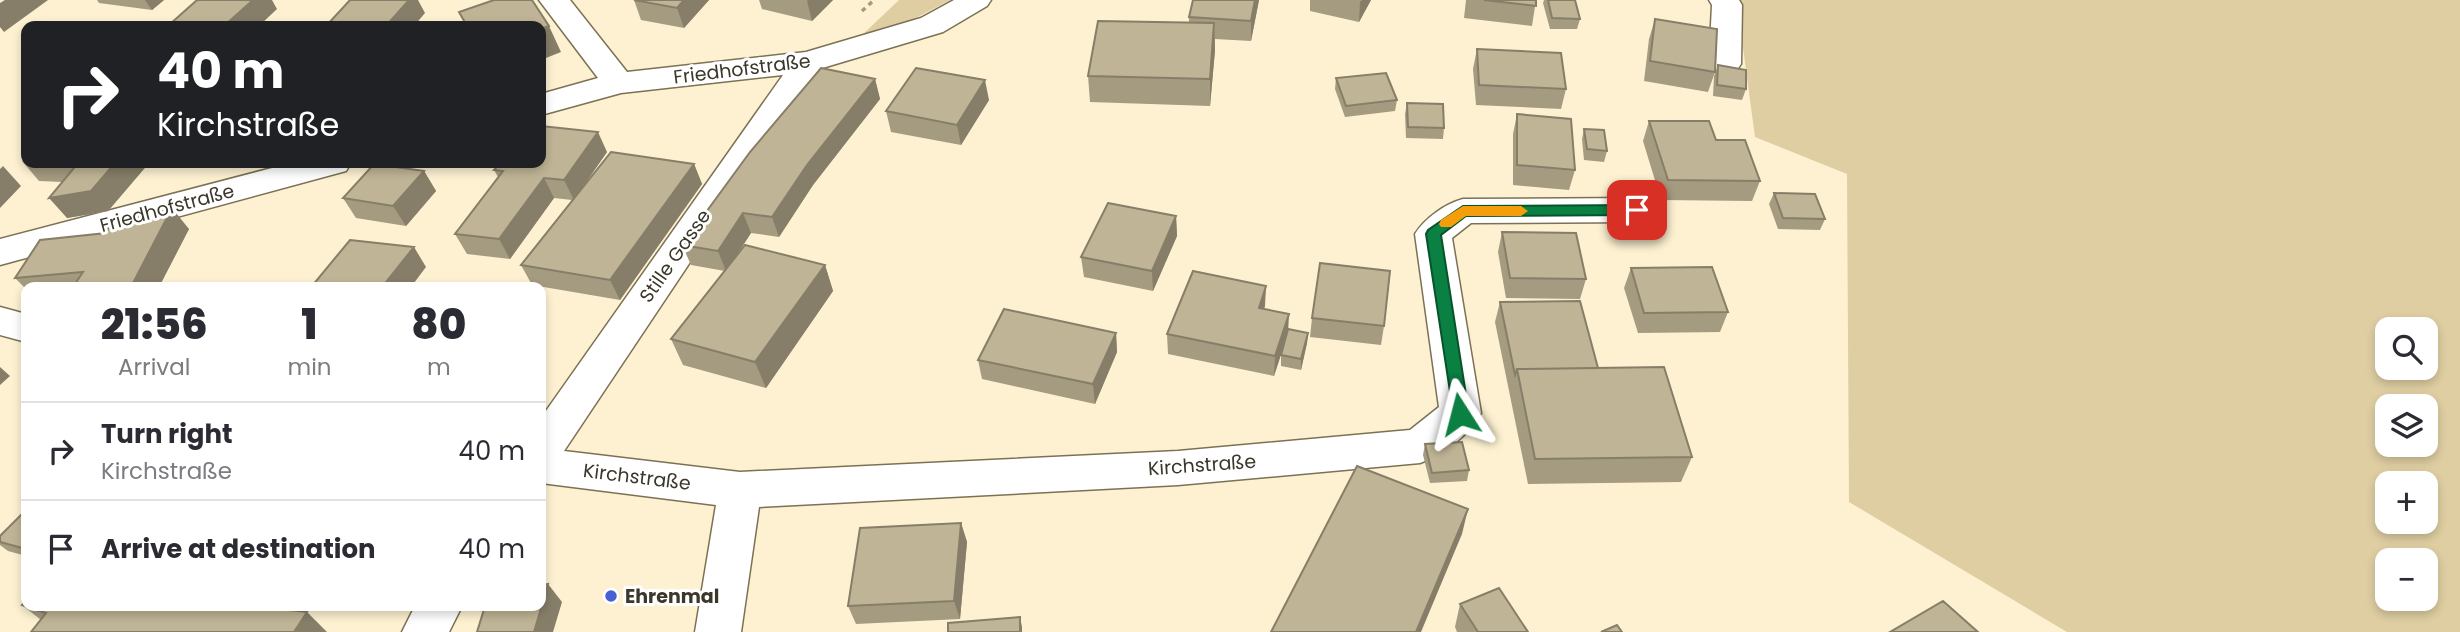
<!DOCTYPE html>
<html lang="en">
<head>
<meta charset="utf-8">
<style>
	:root { --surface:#fff; --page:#f2f2f3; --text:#2b2b33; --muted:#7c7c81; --line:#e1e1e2 }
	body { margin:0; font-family:Poppins,sans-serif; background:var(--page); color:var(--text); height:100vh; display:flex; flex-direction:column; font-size:26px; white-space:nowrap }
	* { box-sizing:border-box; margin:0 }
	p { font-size:23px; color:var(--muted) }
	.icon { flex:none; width:38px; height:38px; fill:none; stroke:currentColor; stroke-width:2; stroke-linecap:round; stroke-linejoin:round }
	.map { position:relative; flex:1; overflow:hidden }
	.side { position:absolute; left:21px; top:282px; width:525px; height:329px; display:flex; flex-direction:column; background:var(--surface); border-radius:14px; box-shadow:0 4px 10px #0003 }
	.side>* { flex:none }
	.banner { position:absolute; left:21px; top:21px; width:525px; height:147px; border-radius:14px; box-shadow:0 4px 10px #0003; background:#202124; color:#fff; overflow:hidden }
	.tools { position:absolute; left:2375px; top:317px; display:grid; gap:14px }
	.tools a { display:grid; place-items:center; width:63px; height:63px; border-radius:14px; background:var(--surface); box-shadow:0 4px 10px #0003; font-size:35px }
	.pin { position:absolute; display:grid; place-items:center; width:60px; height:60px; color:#fff; margin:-30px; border-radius:14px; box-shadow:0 4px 10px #0006 }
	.me { position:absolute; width:77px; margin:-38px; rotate:351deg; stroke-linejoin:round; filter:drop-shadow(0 0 5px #0008) }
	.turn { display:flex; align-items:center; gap:24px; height:147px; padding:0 21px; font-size:32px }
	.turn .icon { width:91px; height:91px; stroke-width:2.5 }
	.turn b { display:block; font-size:49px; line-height:60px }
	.eta { display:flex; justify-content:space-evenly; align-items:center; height:119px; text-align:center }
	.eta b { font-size:42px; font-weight:800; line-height:49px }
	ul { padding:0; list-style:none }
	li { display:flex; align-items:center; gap:21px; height:98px; padding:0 21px; border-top:2px solid var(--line) }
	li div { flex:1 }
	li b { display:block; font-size:26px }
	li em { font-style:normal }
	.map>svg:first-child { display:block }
	.green { fill:#dfcea2; fill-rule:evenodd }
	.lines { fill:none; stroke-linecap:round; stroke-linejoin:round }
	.minor-casing { stroke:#7c7154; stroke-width:3 }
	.path { stroke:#a39b84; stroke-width:3.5; stroke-dasharray:4.5 4.5; stroke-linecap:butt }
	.minor { fill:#fff; fill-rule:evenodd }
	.wall { fill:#a49b80 }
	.shaded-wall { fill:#867e68 }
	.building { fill:#bfb495; stroke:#867e68; stroke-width:2 }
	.route { fill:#0b8043; stroke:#07532c; stroke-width:2 }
	.slow { fill:#f59e0b }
	.poi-dot { fill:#4760d4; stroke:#fff; stroke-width:2.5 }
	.labels { text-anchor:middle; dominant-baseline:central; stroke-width:6; stroke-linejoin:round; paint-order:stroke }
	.street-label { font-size:19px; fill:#3b372a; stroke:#fff }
	.poi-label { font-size:19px; font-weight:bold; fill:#3b372a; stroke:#fff; text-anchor:start }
</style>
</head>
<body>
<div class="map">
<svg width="2460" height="632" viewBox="0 0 2460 632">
	<rect width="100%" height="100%" fill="#fdf1d1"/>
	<!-- green -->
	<path class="green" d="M899 0H950L908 22 860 37Z
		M1729 0H2460V632H2067L1849 502 1847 174 1755 137 1741 33ZM2387 329H2426V368H2387ZM2387 406H2426V444H2387ZM2387 483H2426V522H2387ZM2387 560H2426V598H2387Z"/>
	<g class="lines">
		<!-- minor casing -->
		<g class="minor-casing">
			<path id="minor" d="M539 0H570L627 72 806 52 921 18 954 0H991L987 6 943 32 819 69 564 451 740 472 1178 451 1410 430 1439 407 1415 234C1425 218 1445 204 1463 199L1637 198 1650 201 1655 210 1650 219 1637 222 1471 223 1452 238 1481 413C1469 435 1443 455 1420 463L1178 485 759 507 741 632H695L716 505 541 483V418L783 75 621 93 541 115V94L598 78Z
				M1709 0H1739L1742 5 1741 64 1736 71 1725 74 1714 71 1709 64 1712 5Z
				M291 163H351L346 171 0 265V239Z
				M0 307 26 314V342L0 335Z
				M415 606H462L449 632H402Z"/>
		</g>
		<!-- path -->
		<path class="path" d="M862 11 874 0"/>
		<!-- minor -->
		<use href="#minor" class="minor"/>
	</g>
	<!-- wall -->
	<path class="wall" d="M97 0H164L152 10 99 3Z
		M634 0H709L684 28 641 20Z
		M759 0H833L812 21 762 9Z
		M1193 0H1259L1251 41 1215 39V50L1210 106 1090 102 1088 76 1189 23V17Z
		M1310 0H1371L1359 22 1310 11Z
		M1466 0H1536L1532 26 1464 18Z
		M1544 0H1575L1580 19 1577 29H1550L1543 3Z
		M1655 19 1715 72 1708 92 1644 81 1649 39Z
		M1477 49 1566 89 1561 109 1476 105 1473 69Z
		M1718 65 1746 89 1742 100 1713 96 1714 76Z
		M1336 78 1397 100 1395 111 1345 117 1335 89Z
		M875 79 880 99 813 185 779 237 751 233 735 258 825 265 833 291 766 388 683 365 671 339 725 271 691 265 682 245Z
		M989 100 961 145 891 132 886 111Z
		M1407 103 1444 128 1443 139 1406 138 1405 114Z
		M1517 114 1575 170 1569 190 1513 185V134Z
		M1649 121 1716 140 1760 181 1752 201 1661 200 1643 141Z
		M1584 129 1607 151 1604 162 1584 160 1582 139Z
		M607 152 582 187 694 164 702 184 620 300 532 285 521 265 572 200 554 198 510 259 467 254 455 234 498 177 494 170Z
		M26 156V163H149L108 211 67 218 62 182 39 181 22 161Z
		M424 171 436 191 406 226 356 218 343 198Z
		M1774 193 1825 219 1820 230 1778 229 1769 204Z
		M1176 216 1177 236 1153 291 1084 277 1081 257Z
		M189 229 159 287H26V289L15 278Z
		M1502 232 1586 279 1580 299 1506 298 1498 252Z
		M1631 268 1728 312 1720 332 1638 333 1624 288Z
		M1266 286 1264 309 1288 330 1308 333 1307 343 1301 370 1281 366V355L1283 346 1274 376 1168 354 1167 334Z
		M1500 302 1598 368 1692 457 1681 482 1528 484 1495 322Z
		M1312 318 1384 326 1381 345 1310 337Z
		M1116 333 1117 352 1095 404 982 379 978 360Z
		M1425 444 1469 470 1467 481 1430 483 1423 455Z
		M26 510V556L8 551 0 545V536Z
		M961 523 967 542 960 619 856 624 848 606Z
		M1460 604 1528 632H1457L1455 627Z
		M22 605 327 632 41 620Z"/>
	<!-- shaded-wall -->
	<path class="shaded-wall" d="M5 0H48L4 32 0 27V3Z
		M145 0H164L152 10Z
		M253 0H272L277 9 259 26H224Z
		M409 0H418L425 13 414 26H386Z
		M684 0H709L684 28 677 8Z
		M808 0H833L812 21 807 1Z
		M1255 0H1259L1251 41V21Z
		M1362 0H1371L1359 22 1360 2Z
		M1214 23 1215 50 1210 106V79Z
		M549 26 561 52 541 60V29Z
		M875 79 880 99 813 185 779 237 772 217 807 165Z
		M985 80 989 100 961 145 957 125Z
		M598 132 607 152 574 200 564 180Z
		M115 163H149L108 211 67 218 49 198Z
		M694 164 702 184 620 300 610 280Z
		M3 166 21 186 0 208V169Z
		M424 171 436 191 406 226 393 206Z
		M544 178 554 198 510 259 499 239Z
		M172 208 189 229 159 287H131Z
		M743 213 751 233 726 271 718 251Z
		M1176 216 1177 236 1153 291 1152 271Z
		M414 247 426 267 411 287H382Z
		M825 265 833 291 766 388 755 362Z
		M1266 286 1265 306 1258 328 1259 308Z
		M1289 314 1288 334 1274 376 1275 356Z
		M1116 333 1117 352 1095 404 1093 384Z
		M1308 333 1307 343 1301 370V359Z
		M0 367 10 376 0 385Z
		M1468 509 1462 534 1421 632H1416Z
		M961 523 967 542 960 619 954 601Z
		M548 584 562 602 553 632H534Z
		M307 612 327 632H294Z
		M1020 617 1022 627V632H1020Z"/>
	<!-- building -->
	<path class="building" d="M197 0H253L224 26H181L169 25Z
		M350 0H409L386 26H326Z
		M494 0H532L549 26 541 29V26H467L459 12Z
		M634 0H684L677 8Z
		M1193 0H1255L1251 21 1189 17Z
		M1484 0H1536V6Z
		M1548 0H1575L1580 19 1552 18Z
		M1655 19 1717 29 1715 72 1650 61Z
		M1098 21 1214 23 1210 79 1088 76Z
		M1477 49 1561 53 1566 89 1479 85Z
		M1718 65 1746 70V89L1717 85Z
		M821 68 875 79 807 165 772 217 743 213 718 251 682 245 750 152Z
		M916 68 985 80 957 125 886 111Z
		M1386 73 1397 100 1346 106 1336 78Z
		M1407 103 1443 104 1444 128 1408 127Z
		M1517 114 1571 119 1575 170 1517 165Z
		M1649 121H1709L1716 140H1745L1760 181 1668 180Z
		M541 126 598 132 564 180 544 178 499 239 455 234 503 171 494 170 500 163H541Z
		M1584 129 1604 130 1607 151 1587 149Z
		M611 152 694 164 610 280 521 265Z
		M78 163H115L91 191 49 198Z
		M374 164 424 171 393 206 343 198Z
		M1774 193 1815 194 1825 219 1783 218Z
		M1108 203 1176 216 1152 271 1081 257Z
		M172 208 131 287H73L83 272 15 278 40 240 106 233 110 225Z
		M1502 232 1576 233 1586 279 1510 278Z
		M350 240 414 247 382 287H322L312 286Z
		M745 245 825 265 755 362 671 339Z
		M1320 263 1390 271 1384 326 1312 318Z
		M1712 267 1728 312 1644 313 1631 268Z
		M1193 271 1266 286 1259 308 1289 314 1275 356 1167 334Z
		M1580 301 1598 368 1517 369 1515 375 1500 302Z
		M1004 309 1116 333 1093 384 978 360Z
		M1288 329 1308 333 1301 359 1281 355Z
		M1664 367 1692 457 1535 459 1517 369Z
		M1462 442 1469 470 1432 473 1425 444Z
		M1357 466 1468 509 1416 632H1271Z
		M26 510V549L0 542V536Z
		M961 523 954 601 848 606 860 528Z
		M548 584 534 632H477L485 606H541V585Z
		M1499 588 1528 632H1478L1460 604Z
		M26 601V606H254L307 612 294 632H31L46 613 22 605Z
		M1943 601 1978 632H1890Z
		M1020 617V632H948V623Z
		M1617 625 1622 632H1601Z"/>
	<!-- route -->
	<path class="route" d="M1637 205 1644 210 1637 215 1466 216 1441 235 1469 414 1466 418H1454L1426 234 1428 230 1463 206Z"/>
	<!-- slow -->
	<path class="slow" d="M1463 206H1521L1528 211 1521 216H1466L1451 227H1441L1439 224 1441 220Z"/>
	<!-- markers -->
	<circle class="poi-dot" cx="611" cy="596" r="7"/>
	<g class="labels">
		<!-- street labels -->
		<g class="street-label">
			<text transform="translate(742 69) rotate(-7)">Friedhofstraße</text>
			<text transform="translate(167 208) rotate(-15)">Friedhofstraße</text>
			<text transform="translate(675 256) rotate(-55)">Stille Gasse</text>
			<text transform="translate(1202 465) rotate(-4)">Kirchstraße</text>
			<text transform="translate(637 477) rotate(7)">Kirchstraße</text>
		</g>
		<!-- poi labels -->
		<g class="poi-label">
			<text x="625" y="596">Ehrenmal</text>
		</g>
	</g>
</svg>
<div class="tools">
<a><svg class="icon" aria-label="search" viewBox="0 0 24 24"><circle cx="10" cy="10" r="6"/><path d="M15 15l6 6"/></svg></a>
<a><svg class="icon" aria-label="layers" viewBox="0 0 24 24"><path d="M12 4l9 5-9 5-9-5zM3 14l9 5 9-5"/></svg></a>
<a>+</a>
<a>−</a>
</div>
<div class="pin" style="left:1637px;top:210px;background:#d93025"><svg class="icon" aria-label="arrive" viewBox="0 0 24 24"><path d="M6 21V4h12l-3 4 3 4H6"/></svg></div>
<svg class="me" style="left:1460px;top:414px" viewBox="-20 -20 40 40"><path d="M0-17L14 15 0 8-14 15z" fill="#0b8043" stroke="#fff" stroke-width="4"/></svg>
<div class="banner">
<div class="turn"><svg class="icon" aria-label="right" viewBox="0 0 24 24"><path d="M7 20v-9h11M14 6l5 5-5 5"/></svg><div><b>40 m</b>Kirchstraße</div></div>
</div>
<section class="side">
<div class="eta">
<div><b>21:56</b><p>Arrival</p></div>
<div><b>1</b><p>min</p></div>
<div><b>80</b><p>m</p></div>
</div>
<ul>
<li><svg class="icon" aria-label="right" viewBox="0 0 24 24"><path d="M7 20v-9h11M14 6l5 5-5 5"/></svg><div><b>Turn right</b><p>Kirchstraße</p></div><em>40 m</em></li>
<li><svg class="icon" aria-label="arrive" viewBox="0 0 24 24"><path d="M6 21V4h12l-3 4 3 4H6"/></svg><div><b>Arrive at destination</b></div><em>40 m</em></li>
</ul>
</section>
</div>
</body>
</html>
